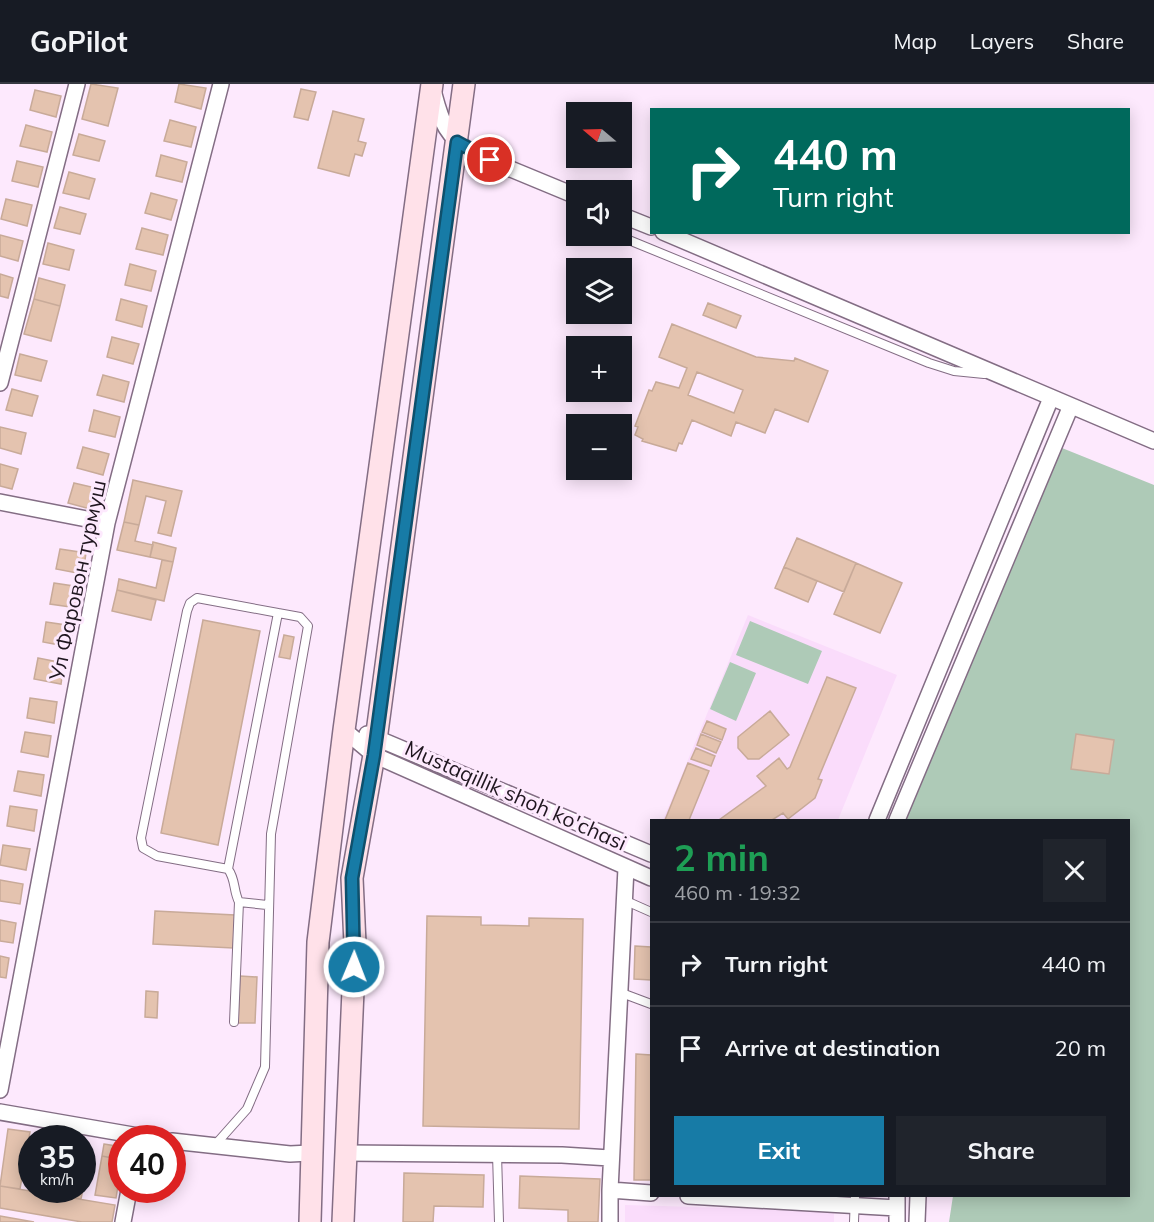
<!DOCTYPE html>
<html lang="en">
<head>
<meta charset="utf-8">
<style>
	:root { --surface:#171b24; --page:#20242c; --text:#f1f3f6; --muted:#9ea1a6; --line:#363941; --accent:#177ba6 }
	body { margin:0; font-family:Mulish,sans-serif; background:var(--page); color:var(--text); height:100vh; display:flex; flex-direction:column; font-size:22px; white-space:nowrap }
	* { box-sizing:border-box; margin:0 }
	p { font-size:20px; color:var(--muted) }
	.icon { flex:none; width:33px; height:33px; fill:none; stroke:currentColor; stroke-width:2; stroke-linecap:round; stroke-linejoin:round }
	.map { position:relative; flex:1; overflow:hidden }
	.side { position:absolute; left:650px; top:735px; width:480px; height:378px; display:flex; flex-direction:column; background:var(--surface); border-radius:0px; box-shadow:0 3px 15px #0003 }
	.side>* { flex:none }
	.banner { position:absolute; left:650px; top:24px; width:480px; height:126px; border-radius:0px; box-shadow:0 3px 15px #0003; background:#00695c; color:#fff; overflow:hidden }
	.needle { width:39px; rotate:289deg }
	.controls { position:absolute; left:566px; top:18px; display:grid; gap:12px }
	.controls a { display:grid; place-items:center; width:66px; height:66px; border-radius:0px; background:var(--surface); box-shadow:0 3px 15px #0003; font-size:30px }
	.speed { position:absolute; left:18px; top:1041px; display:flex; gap:12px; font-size:30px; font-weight:700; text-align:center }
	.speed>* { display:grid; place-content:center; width:78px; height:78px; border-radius:50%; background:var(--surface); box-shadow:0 3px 15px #0003; line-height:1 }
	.speed small { font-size:15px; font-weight:400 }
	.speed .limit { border:9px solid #d22; background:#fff; color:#111 }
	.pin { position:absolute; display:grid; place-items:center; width:51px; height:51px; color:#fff; margin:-26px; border:3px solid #fff; border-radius:50%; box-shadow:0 2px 6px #0007 }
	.me { position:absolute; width:66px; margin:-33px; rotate:1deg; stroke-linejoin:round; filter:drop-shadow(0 0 4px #0008) }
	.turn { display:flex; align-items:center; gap:21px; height:126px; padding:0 24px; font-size:27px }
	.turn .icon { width:78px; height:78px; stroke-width:2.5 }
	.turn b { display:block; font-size:42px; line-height:51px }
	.round { display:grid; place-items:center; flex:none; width:63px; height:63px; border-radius:0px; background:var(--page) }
	.head { display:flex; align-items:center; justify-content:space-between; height:102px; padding:0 24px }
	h1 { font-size:36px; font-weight:700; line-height:45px; color:#1e9e55 }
	.cta { display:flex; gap:12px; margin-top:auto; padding:12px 24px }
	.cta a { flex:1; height:69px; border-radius:0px; background:var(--accent); color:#fff; font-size:24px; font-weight:700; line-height:69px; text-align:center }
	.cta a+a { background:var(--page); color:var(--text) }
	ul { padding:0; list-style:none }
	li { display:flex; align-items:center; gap:18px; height:84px; padding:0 24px; border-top:2px solid var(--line) }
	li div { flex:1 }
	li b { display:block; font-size:22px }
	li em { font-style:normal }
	header { display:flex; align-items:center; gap:36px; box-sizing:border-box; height:84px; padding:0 30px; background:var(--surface); border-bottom:2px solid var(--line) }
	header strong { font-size:28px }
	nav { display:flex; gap:33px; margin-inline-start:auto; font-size:21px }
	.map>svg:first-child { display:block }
	.built { fill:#fadcfb }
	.green { fill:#aecab7 }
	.building { fill:#e4c3af; stroke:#c8aa99; stroke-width:1.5; fill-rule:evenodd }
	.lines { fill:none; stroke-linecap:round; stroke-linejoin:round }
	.lane-casing { stroke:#836d84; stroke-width:10 }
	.street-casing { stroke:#836d84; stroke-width:18 }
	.secondary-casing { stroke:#836d84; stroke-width:24 }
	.lane { stroke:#fff; stroke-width:8 }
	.street { stroke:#fff; stroke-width:15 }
	.secondary { stroke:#ffe1e9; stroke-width:21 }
	.route-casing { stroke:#0f506c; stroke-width:15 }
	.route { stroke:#177ba6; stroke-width:10 }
	.labels { text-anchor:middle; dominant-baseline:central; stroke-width:6; stroke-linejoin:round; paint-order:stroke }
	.street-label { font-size:21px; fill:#1f161f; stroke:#fde9fd }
</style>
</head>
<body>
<header>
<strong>GoPilot</strong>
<nav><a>Map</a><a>Layers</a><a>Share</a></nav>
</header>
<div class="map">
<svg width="1154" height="1138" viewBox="0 0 1154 1138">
	<rect width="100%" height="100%" fill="#fde9fd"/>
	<!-- built -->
	<path class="built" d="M748 531 897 591 838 736H663Z
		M625 1121 834 1127V1138H625Z"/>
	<!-- green -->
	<path class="green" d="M1062 364 1154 401V1138H949L953 1112H1128V736H905Z
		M750 537 822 567 808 600 736 571Z
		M730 578 756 589 736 637 710 625Z"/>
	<!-- building -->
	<path class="building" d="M91 0 118 4 108 42 82 35Z
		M179 0 206 4 201 25 175 18Z
		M301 5 316 8 308 36 294 33Z
		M35 6 61 12 56 33 30 26Z
		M333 27 364 35 358 57 366 59 362 72 355 70 349 92 318 84Z
		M170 36 196 43 191 63 164 57Z
		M26 41 52 48 47 68 20 62Z
		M79 50 105 57 99 77 73 71Z
		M161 71 187 78 182 98 156 92Z
		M17 77 43 83 38 103 12 97Z
		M69 88 95 95 89 115 63 109Z
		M151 109 177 116 171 136 145 129Z
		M6 115 32 121 27 142 1 135Z
		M60 123 86 130 80 150 54 144Z
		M142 144 168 151 163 171 136 165Z
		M0 151 23 157 18 177 0 172Z
		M48 159 74 166 69 186 43 180Z
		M130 180 156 187 151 207 125 201Z
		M0 190 13 194 8 214 0 212Z
		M39 194 65 201 60 222 34 215Z
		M34 215 60 222 51 257 24 250Z
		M121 215 147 222 142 243 116 236Z
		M708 219 741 232 736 244 703 231Z
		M672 240 756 273 794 277 795 274 828 287 808 338 775 325 765 349 736 338 731 352 692 336 682 360 679 359 676 367 642 357 643 355 635 351 638 343 635 342 649 306 652 307 656 298 679 304 687 284 659 273ZM697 288 743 306 734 329 688 311Z
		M112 253 139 260 133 280 107 273Z
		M20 270 47 277 41 297 15 291Z
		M103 291 129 298 124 318 97 311Z
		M12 305 38 312 32 332 6 326Z
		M94 326 120 333 115 353 89 347Z
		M0 343 26 349 21 370 0 364Z
		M83 363 109 370 103 391 77 384Z
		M0 380 18 385 12 405 0 402Z
		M133 396 182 407 171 452 158 449 166 417 146 412 139 441 124 438Z
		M74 399 100 405 94 426 68 419Z
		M124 438 139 441 135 457 153 461 150 473 117 466Z
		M797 454 856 479 844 508 784 483Z
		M153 458 176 464 173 478 150 473Z
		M60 465 86 469 83 490 56 485Z
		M162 476 173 478 164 517 117 506 119 495 156 504Z
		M856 479 902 499 880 549 834 530Z
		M784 483 817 497 808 518 775 504Z
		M54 499 80 503 77 524 50 520Z
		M117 506 156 516 151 536 112 527Z
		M203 536 260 547 218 761 161 749Z
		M46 538 73 542 70 563 43 558Z
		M284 551 294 553 290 575 279 573Z
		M38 574 64 579 61 600 34 595Z
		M827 593 856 604 818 695 822 696 815 714 788 735 783 729 772 736H719L766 702 757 692 779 674 787 685 790 683Z
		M30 614 57 618 54 639 27 634Z
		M770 627 789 651 759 675H748L738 664V653Z
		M707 637 726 645 722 656 702 648Z
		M25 648 51 652 48 673 21 668Z
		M701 650 721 658 716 669 697 661Z
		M1076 650 1114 656 1109 690 1071 685Z
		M696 664 715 672 711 682 691 675Z
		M688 679 709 687 689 736H665Z
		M18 687 44 691 41 712 14 707Z
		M10 722 37 726 34 747 7 742Z
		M3 761 30 765 26 786 0 781Z
		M0 796 23 800 20 820 0 817Z
		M155 827 235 831 233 864 153 860Z
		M427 832 481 833V841L529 842V834L583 835 579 1045 423 1042Z
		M0 836 16 839 13 859 0 857Z
		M635 862 651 863V896L634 895Z
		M0 872 9 874 6 894 0 893Z
		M240 892 257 893 255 939H238Z
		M146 907 158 908 157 934 145 933Z
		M636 970 651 971V1096H634Z
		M8 1045 30 1048 20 1105 0 1102Z
		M104 1060 122 1063 121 1076 102 1072Z
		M102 1072 122 1076 116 1114 95 1111Z
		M404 1089 484 1091 483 1123 434 1122 433 1138H403Z
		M520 1092 600 1095 598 1138H568V1126L519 1124Z
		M0 1102 115 1121 112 1138H82L0 1124Z
		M83 1105 81 1115 57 1111 58 1106Z
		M0 1132 34 1138H0Z"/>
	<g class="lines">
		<!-- lane casing -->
		<g class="lane-casing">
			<path id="lane" d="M619 152 929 279 954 287 984 290
				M228 785 278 529
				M624 816 651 828
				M619 908 651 920
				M234 938 239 818
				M215 1061 247 1025 265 983 271 750 308 542 300 533 197 514 190 519 187 527 141 754 143 764 157 772 228 785C236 796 233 806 239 818L267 821
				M497 1070 499 1138
				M854 1138 855 1112"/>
		</g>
		<!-- street casing -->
		<g class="street-casing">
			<path id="street" d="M434 10C442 40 446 51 472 69L576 112
				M621 131 651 143
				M663 148 1154 357
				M0 299 77 0
				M0 418 107 439
				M344 646 374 671 651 794
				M367 650 651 770
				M877 736 1051 314
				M897 736 1070 324
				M626 784 610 1106 651 1109
				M0 1006 107 439 221 0
				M0 1028 150 1054
				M172 1057 290 1070 310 1069
				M345 1069 562 1071 610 1074
				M688 1112 897 1124
				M123 1138 129 1106
				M610 1138V1106
				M897 1138V1112
				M917 1138 918 1112"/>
		</g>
		<!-- secondary casing -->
		<g class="secondary-casing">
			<path id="secondary" d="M310 1138 318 858 344 646 432 0
				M343 1138 355 860 352 794 374 671 464 0"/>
		</g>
		<!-- lane -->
		<use href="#lane" class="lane"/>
		<!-- street -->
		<use href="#street" class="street"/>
		<!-- secondary -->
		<use href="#secondary" class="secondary"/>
	</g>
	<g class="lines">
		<!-- route casing -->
		<g class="route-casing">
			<path id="route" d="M354 883 352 794 374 671 457 58 490 76"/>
		</g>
		<!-- route -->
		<use href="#route" class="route"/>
	</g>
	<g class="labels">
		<!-- street labels -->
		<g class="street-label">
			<text transform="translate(77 496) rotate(-78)">Ул Фаровон турмуш</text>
			<text transform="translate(516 711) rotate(24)">Mustaqillik shoh ko'chasi</text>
		</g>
	</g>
</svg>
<div class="controls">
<a><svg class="needle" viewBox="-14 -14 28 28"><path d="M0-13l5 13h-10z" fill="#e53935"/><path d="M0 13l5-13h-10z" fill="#9ea1a6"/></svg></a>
<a><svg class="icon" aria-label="sound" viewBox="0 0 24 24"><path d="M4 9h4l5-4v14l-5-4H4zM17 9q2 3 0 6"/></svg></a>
<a><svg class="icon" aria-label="layers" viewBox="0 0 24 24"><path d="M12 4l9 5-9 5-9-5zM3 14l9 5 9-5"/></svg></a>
<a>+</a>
<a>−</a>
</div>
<div class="speed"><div>35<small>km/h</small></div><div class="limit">40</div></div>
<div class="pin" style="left:490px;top:76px;background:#d93025"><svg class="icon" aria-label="arrive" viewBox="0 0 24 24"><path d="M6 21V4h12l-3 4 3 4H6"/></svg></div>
<svg class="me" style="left:354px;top:883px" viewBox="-20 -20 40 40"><circle r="17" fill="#177ba6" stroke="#fff" stroke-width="3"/><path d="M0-11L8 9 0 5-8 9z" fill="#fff"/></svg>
<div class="banner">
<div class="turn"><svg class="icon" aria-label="right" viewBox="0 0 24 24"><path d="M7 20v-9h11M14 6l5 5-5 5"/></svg><div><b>440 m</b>Turn right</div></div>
</div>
<section class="side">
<div class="head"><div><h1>2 min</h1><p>460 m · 19:32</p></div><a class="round"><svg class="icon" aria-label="close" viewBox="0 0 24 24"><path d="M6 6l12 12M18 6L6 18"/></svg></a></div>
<ul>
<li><svg class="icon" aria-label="right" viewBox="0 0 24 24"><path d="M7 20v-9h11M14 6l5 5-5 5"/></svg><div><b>Turn right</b></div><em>440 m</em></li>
<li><svg class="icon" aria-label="arrive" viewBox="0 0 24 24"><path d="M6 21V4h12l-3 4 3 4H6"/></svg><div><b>Arrive at destination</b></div><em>20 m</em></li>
</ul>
<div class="cta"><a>Exit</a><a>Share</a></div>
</section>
</div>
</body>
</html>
